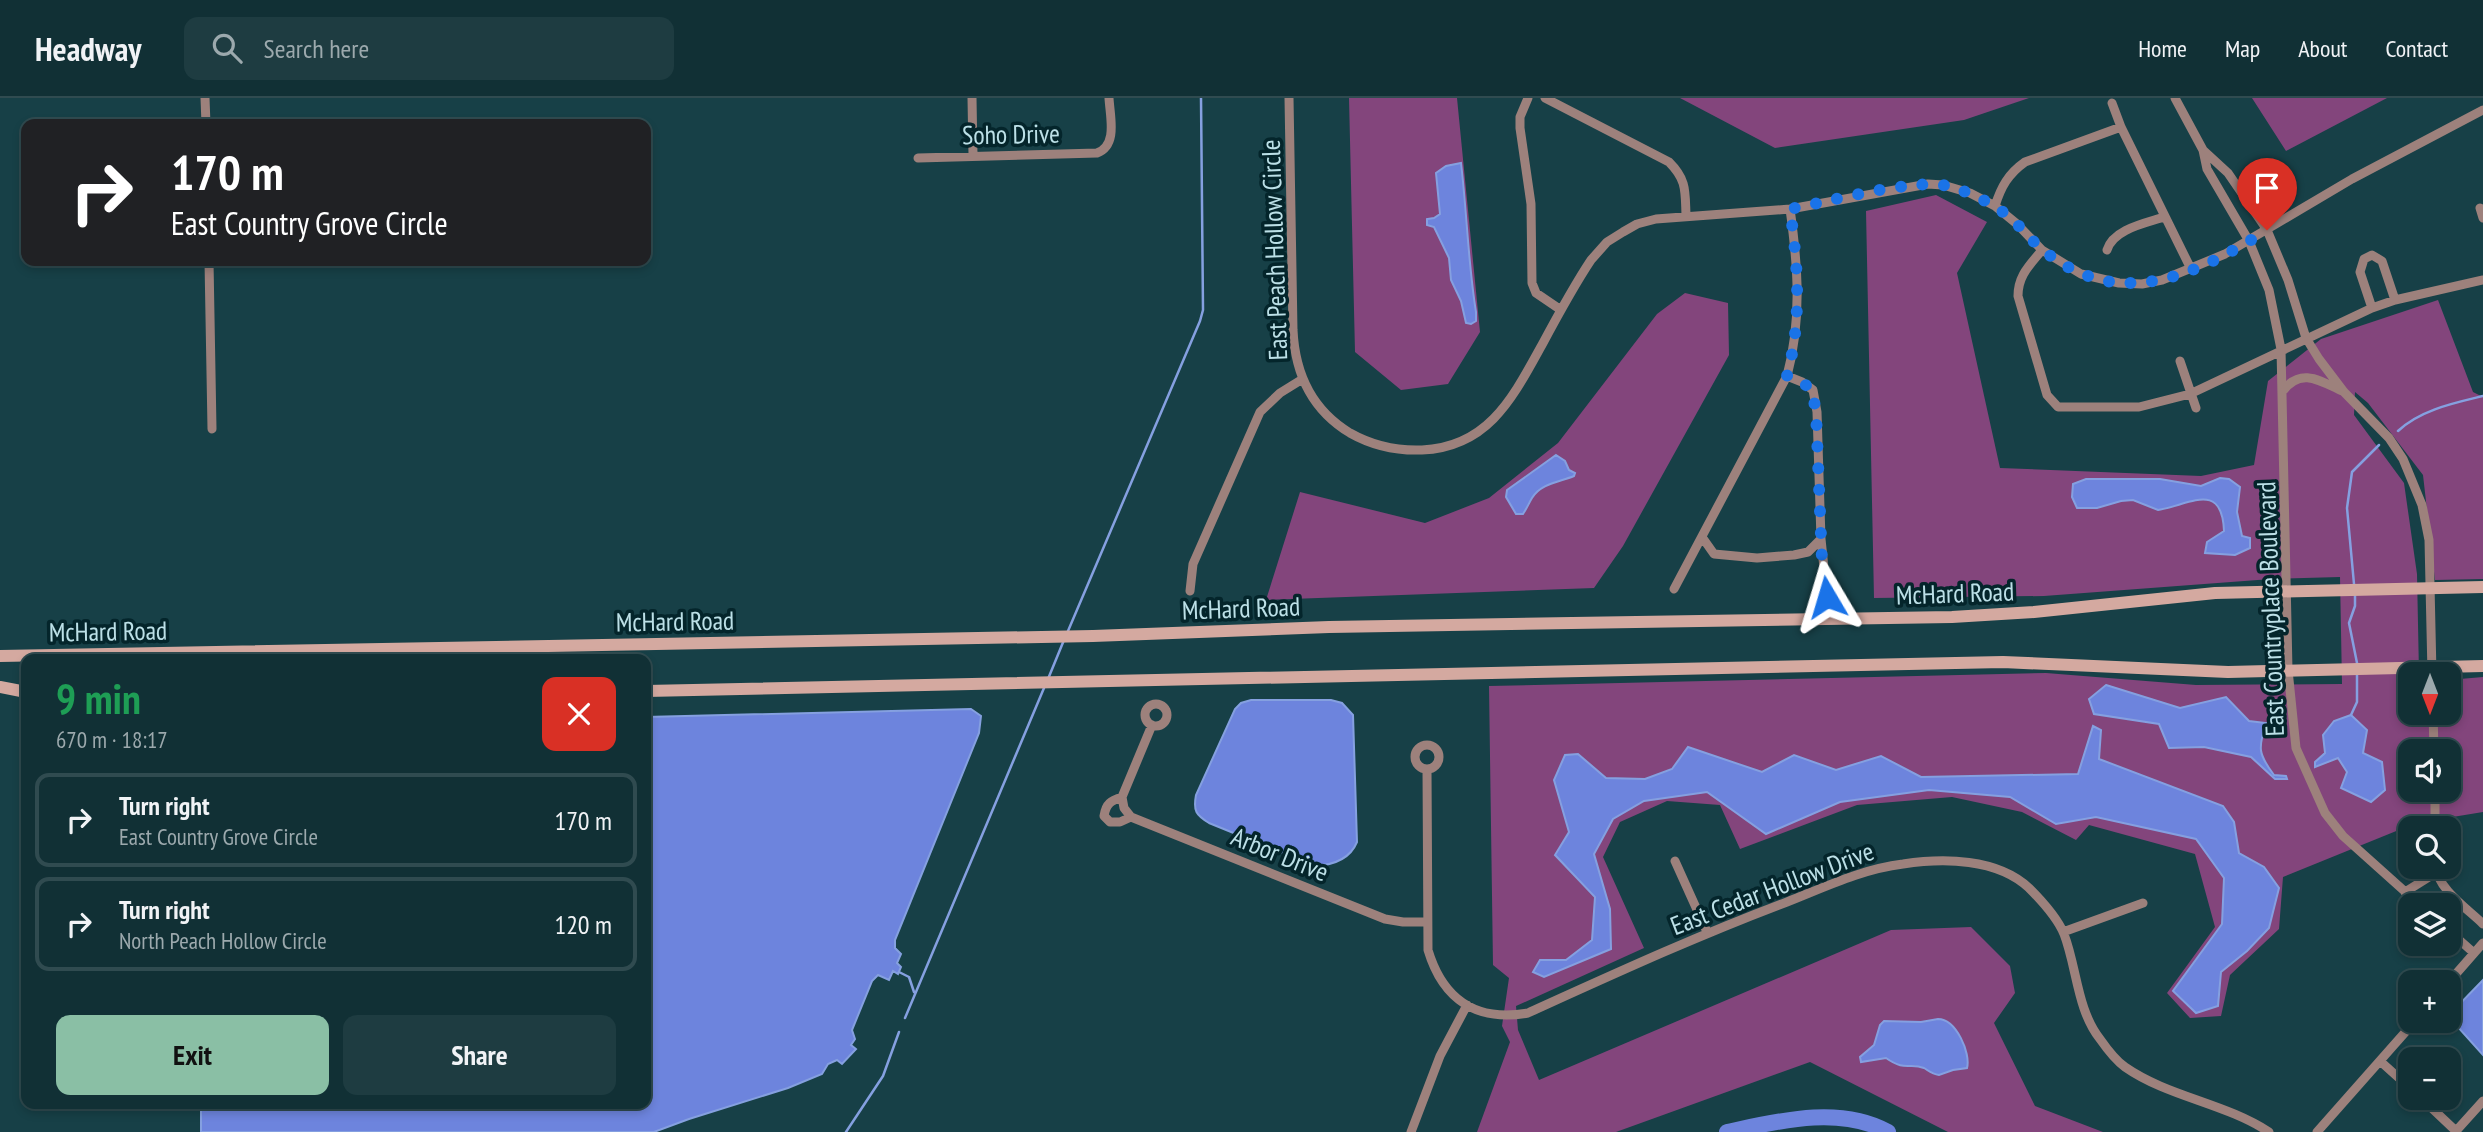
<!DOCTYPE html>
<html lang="en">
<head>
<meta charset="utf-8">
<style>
	:root { --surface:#113035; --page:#1e3c41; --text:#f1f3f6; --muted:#9ca9ad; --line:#304b50; --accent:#8abfa5 }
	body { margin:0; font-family:"PT Sans Narrow",sans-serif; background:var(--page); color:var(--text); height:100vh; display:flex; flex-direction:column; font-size:26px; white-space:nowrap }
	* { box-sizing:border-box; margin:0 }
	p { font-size:23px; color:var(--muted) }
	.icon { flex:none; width:38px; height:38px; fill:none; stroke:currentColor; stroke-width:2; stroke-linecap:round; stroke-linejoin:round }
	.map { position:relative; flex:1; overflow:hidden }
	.panel { position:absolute; left:21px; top:556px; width:630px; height:455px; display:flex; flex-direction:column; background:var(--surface); border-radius:14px; box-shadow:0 4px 10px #0003,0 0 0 2px var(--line) }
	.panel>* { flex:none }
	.top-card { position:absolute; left:21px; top:21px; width:630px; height:147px; border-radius:14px; box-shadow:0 4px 10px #0003,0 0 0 2px var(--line); background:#202124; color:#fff; overflow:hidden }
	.needle { width:46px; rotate:180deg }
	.buttons { position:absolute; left:2398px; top:564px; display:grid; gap:14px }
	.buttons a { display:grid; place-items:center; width:63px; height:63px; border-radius:14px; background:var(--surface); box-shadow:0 4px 10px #0003,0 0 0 2px var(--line); font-size:35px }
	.pin { position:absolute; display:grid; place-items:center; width:60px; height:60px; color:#fff; margin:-72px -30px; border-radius:50% 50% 50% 0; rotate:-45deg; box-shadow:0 0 7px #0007 }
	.pin .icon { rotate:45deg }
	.me { position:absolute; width:77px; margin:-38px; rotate:353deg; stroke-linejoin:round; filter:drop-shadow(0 0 5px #0008) }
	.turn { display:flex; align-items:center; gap:24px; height:147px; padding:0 35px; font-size:32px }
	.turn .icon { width:91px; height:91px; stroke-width:2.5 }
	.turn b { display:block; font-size:49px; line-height:60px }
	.round { display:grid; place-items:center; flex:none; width:74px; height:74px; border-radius:14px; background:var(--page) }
	.summary { display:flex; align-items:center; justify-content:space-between; height:119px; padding:0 35px }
	h1 { font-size:42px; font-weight:700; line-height:52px; color:#1e9e55 }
	.primary-button { display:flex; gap:14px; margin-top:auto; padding:14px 35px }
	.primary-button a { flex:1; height:80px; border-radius:14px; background:var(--accent); color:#111; font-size:28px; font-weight:700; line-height:80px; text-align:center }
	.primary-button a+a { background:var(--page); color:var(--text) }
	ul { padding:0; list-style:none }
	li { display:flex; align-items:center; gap:21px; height:94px; margin:0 14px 10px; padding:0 21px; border:4px solid var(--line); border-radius:14px }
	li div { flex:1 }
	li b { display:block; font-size:26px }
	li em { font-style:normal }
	header { display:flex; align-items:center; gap:42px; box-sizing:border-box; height:98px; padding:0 35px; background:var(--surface); border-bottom:2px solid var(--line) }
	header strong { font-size:33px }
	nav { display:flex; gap:38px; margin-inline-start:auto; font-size:24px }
	.search { width:490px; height:63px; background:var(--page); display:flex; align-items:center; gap:18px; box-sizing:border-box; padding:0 24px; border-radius:14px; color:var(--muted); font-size:26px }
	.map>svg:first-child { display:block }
	.green { fill:#83457c; fill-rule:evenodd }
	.water { fill:#6d84dd; stroke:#85a0e0; stroke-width:2 }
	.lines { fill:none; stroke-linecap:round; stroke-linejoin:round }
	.stream { stroke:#85a0e0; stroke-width:2.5 }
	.river { stroke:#6d84dd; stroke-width:16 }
	.minor { stroke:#9d817c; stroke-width:9 }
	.secondary { stroke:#d4a9a0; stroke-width:12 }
	.route { stroke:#1a73e8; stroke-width:12; stroke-dasharray:0 21.6 }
	.labels { text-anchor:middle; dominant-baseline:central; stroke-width:7; stroke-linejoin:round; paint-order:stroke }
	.street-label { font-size:26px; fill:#bce0e7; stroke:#04252b }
</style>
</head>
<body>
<header>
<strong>Headway</strong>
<div class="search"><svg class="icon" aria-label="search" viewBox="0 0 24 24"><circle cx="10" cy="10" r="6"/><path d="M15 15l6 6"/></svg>Search here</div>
<nav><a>Home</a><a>Map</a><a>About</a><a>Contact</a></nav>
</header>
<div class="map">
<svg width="2483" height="1034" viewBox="0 0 2483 1034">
	<rect width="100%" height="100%" fill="#174047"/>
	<!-- green -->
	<path class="green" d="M1349 0H1457L1480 234 1448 286 1401 292 1355 254Z
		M1680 0H2029L1964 22 1775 50Z
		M2252 0H2387L2286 53Z
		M1936 97 1987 124 1957 175 2000 370 2201 378 2254 367 2268 283 2321 241 2438 202 2473 294 2483 299V481L2435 482 2423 377 2368 305 2355 294 2354 317 2404 385 2417 476 2419 576H2410V614H2448V582L2483 579V714L2416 725 2283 779 2279 831 2230 877 2221 918 2190 920 2167 895 2215 829 2195 756 2089 727 2076 742 2022 714 1952 699 1857 707 1740 751 1720 707 1667 703 1620 724 1603 759 1644 850 1516 908 1518 932 1539 982 1891 832 1971 829 2010 868 2015 895 1994 925 2035 1008 2103 1034H1948L1810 964 1616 1034H1477L1510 944 1502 928 1509 880 1493 867 1489 588 2046 575 2196 587 2342 586 2340 479 2271 481 2044 498 1874 500 1866 113ZM2410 653H2448V691H2410Z
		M1685 195 1728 205 1729 257 1623 448 1594 490 1266 502 1300 394 1425 425 1489 400 1558 345 1657 216Z"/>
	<!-- water -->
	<path class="water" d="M1461 65C1467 115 1468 165 1476 214V223L1471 226 1466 225 1461 203 1451 182 1449 160 1434 129 1427 127V121L1434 120 1440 116 1436 75 1446 68Z
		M1556 357 1565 363 1569 372 1575 375 1574 378C1560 384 1541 385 1532 400 1529 405 1527 410 1523 416H1516L1506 399 1507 392Z
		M2220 380 2229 381 2240 389 2237 414 2242 438 2250 440V450L2235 457 2205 455 2207 444 2224 433C2222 382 2189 407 2158 412L2133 402 2121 403 2097 410H2077L2072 399 2073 386 2086 381H2160L2201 388Z
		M2106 587 2180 610 2226 599 2249 623 2266 625C2258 650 2258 656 2274 677L2286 678 2287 681H2275L2251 659 2204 649 2169 650 2159 626 2094 616 2089 601Z
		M1251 602H1331L1342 605 1353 617 1357 744C1350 761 1332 767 1315 768L1209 725C1196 717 1193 713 1196 697L1235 611 1241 605Z
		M971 611 981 618 979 635 895 842V850L901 856 897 865 901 869 898 876 893 873 889 882 878 877 872 883 852 932 855 941 851 947 856 951 842 966 837 962 828 966 822 976 788 990 689 1021 654 1034H201V1006H646V619Z
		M2351 617 2367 632 2363 655 2382 664 2385 692 2371 704 2341 690 2347 674 2338 660 2315 669V664L2325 655 2323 637 2334 623Z
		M2093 628 2101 632 2099 661 2223 708 2234 724 2239 755 2264 769 2279 790 2269 830 2247 853 2221 874 2218 908 2196 915 2173 893 2222 826 2224 780 2196 741 2096 719 2056 726 2010 699 1929 692 1840 704 1766 736 1707 694 1644 703 1613 721 1594 756 1610 811 1611 851 1544 879 1533 874 1540 862H1566L1592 842 1595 799 1555 757 1569 734 1554 682 1565 657 1578 656 1606 680 1645 681 1672 671 1688 649 1762 674 1794 657 1836 672 1881 658 1921 679 2078 676Z
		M2483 882V957L2448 918Z
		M1938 921C1956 921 1971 955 1967 970L1953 972 1939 977C1932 976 1929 973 1924 970 1909 964 1906 974 1886 960L1861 964 1860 959 1874 947 1880 927 1884 923 1921 924Z"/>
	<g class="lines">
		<!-- stream -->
		<path class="stream" d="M2398 333C2420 312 2454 305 2483 298
			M2354 486 2347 410 2352 374 2379 347
			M2355 497V508L2349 525 2357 565
			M1068 533 1200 223 1203 212 1201 0
			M1048 581 1064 542
			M2351 617 2357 604V575
			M899 874 909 879 914 894
			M905 920 1044 590
			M846 1034 883 978 899 934"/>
		<!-- river -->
		<path class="river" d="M1727 1034C1778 1023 1840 1007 1888 1034"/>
		<!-- minor -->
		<path class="minor" d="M205 0 206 26
			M972 0 973 57
			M1289 0 1293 232C1295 275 1312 312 1350 335 1373 348 1396 353 1422 352 1490 349 1514 297 1543 245 1558 217 1573 189 1591 162L1607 144 1623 134 1637 126 1656 121 1790 111 1928 86 1943 87 1970 95 1995 108 2017 126 2042 152 2081 176 2119 185 2142 186 2162 182 2225 156 2352 81 2483 12
			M1528 0 1520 19V30L1531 106 1532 185 1536 195 1561 212
			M1545 0 1669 64C1687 82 1685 93 1686 117
			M2175 0 2203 52 2228 75 2267 132 2288 182 2306 240 2319 261 2344 294 2389 340 2403 361 2422 407 2429 442 2432 576
			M2112 5 2121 29 2191 171
			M2203 52 2207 71 2249 143 2269 192 2281 251 2288 572 2296 650 2325 715 2343 738 2420 807
			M918 60 1097 55C1118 47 1110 19 1109 0
			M1995 108C2001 89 2008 76 2025 64L2121 29
			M2480 110 2483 120
			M2042 152C2030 167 2018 177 2018 198L2047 297 2058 309H2139L2190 296 2372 210 2395 202 2483 182
			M2107 152C2113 131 2146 125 2164 119
			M209 163 212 331
			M2372 210 2360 174 2364 161 2372 157 2382 163 2395 202
			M2180 263 2196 310
			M2282 294C2300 269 2319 282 2342 293
			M1702 439 1714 456 1757 460 1794 457 1808 454 1821 441 1817 314 1813 292 1802 284 1787 278
			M1821 441 1827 499
			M1674 491 1787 278C1802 222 1798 168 1790 111
			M1190 493 1193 466 1260 314 1280 295 1301 282
			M1145 617a11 11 0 1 1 22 0a11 11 0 1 1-22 0Z
			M2433 614 2434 653
			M1152 627 1122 699 1124 710 1131 719 1385 821 1403 824H1427
			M1415 659a12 12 0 1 1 24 0a12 12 0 1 1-24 0Z
			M1427 671 1428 852C1443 902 1477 924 1528 915 1614 876 1699 837 1787 804 1825 789 1862 771 1903 766 1943 760 1997 760 2029 790 2042 803 2057 819 2064 836 2077 870 2077 912 2100 941 2107 951 2115 962 2125 969 2168 999 2225 1005 2269 1034
			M2435 691V730
			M1122 699C1111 703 1106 705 1104 718L1110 724H1120L1131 719
			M1675 763 1707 834
			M2436 768C2437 791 2468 811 2483 826
			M2405 794 2437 774
			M2448 832 2474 855
			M2063 834 2143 805
			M2448 885 2483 845
			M2380 963 2410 990
			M2420 999 2457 1034
			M2456 1033 2483 1003
			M1411 1034 1440 958 1467 907
			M2317 1034 2416 922"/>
		<!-- secondary -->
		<path class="secondary" d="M0 558 1093 538 1329 529 1952 519 2034 514 2215 495 2483 489
			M0 589 26 594
			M646 593 2003 564 2228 574 2483 568"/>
	</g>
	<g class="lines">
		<!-- route -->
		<path class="route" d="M1827 499V480L1822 463 1816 314 1812 292 1802 284 1787 278C1802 222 1798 168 1790 111 1826 104 1915 80 1947 88 1973 95 1997 107 2016 125 2025 134 2033 144 2043 152 2118 214 2195 178 2267 132"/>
	</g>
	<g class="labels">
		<!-- street labels -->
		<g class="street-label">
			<text transform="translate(1011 36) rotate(-1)">Soho Drive</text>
			<text transform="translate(1274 152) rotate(-92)">East Peach Hollow Circle</text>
			<text transform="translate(1955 495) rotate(-2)">McHard Road</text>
			<text transform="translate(1241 510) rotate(-2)">McHard Road</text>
			<text transform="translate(2270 511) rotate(-92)">East Countryplace Boulevard</text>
			<text transform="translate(675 523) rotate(-1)">McHard Road</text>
			<text transform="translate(108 533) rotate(-1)">McHard Road</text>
			<text transform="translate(1280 756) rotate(22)">Arbor Drive</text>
			<text transform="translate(1772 790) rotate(-21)">East Cedar Hollow Drive</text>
		</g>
	</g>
</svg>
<div class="buttons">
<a><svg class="needle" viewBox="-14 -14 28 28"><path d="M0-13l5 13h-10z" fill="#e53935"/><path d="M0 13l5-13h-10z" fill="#9ca9ad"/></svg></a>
<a><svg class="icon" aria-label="sound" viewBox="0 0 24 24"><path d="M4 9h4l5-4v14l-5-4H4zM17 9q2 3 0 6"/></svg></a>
<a><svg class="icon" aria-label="search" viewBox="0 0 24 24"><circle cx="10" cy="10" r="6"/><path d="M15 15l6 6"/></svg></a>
<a><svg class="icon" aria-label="layers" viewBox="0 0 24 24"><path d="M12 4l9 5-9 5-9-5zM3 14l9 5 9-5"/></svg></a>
<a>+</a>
<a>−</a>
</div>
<div class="pin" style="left:2267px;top:132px;background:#d93025"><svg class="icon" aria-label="arrive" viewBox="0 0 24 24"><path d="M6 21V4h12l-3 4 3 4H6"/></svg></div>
<svg class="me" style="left:1827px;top:499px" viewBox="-20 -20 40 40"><path d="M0-17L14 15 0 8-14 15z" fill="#1a73e8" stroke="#fff" stroke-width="4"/></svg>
<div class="top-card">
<div class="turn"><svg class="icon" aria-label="right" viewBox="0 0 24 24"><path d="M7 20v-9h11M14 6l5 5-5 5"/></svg><div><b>170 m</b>East Country Grove Circle</div></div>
</div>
<section class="panel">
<div class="summary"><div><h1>9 min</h1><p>670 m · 18:17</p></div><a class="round" style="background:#d93025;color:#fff"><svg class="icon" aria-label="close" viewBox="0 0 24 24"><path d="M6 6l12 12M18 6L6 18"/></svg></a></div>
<ul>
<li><svg class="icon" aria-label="right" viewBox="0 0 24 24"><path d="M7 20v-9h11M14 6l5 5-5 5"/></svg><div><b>Turn right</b><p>East Country Grove Circle</p></div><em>170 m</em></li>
<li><svg class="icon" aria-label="right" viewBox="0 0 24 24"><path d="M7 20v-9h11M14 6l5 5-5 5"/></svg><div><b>Turn right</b><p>North Peach Hollow Circle</p></div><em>120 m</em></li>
</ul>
<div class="primary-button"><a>Exit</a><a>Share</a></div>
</section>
</div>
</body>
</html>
